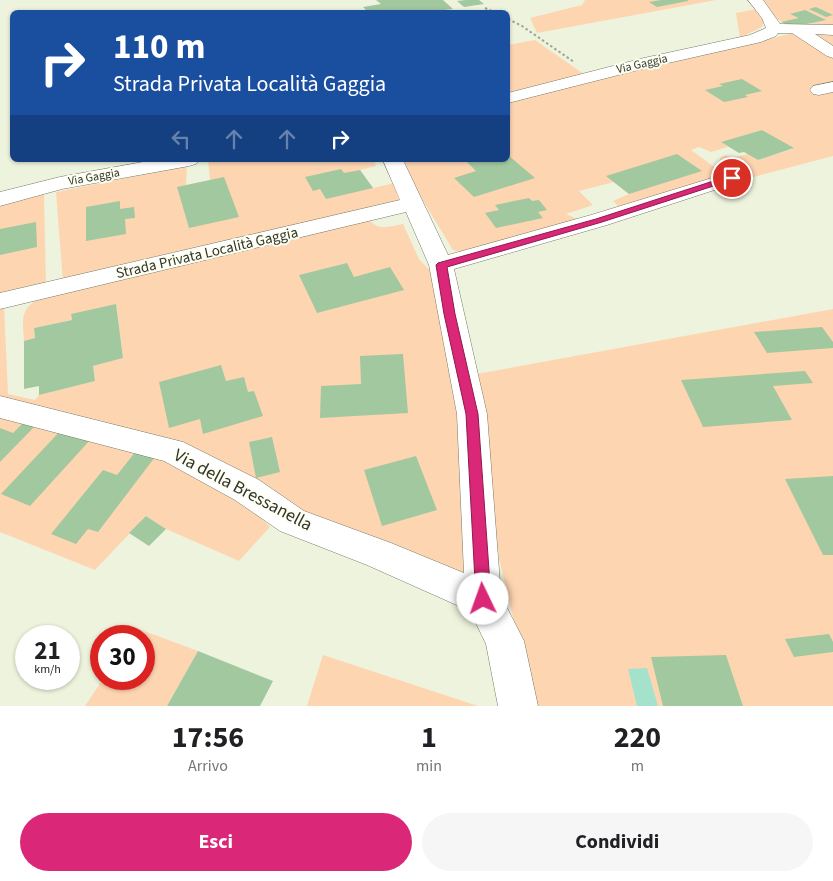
<!DOCTYPE html>
<html lang="it">
<head>
<meta charset="utf-8">
<style>
	:root { --surface:#fff; --page:#f6f6f6; --text:#202124; --muted:#757577; --accent:#db2777 }
	body { margin:0; font-family:"Source Sans 3",sans-serif; background:var(--page); color:var(--text); height:100vh; display:flex; flex-direction:column; font-size:19px; white-space:nowrap }
	* { box-sizing:border-box; margin:0 }
	p { font-size:16px; color:var(--muted) }
	.icon { flex:none; width:28px; height:28px; fill:none; stroke:currentColor; stroke-width:2; stroke-linecap:round; stroke-linejoin:round }
	.map { position:relative; height:706px; overflow:hidden }
	.details { display:flex; flex-direction:column; background:var(--surface); flex:1 }
	.details>* { flex:none }
	.hud { position:absolute; left:10px; top:10px; width:500px; height:152px; border-radius:8px; box-shadow:0 1px 4px #0004; background:#1a4fa0; color:#fff; overflow:hidden }
	.speed { position:absolute; left:15px; top:625px; display:flex; gap:10px; font-size:25px; font-weight:700; text-align:center }
	.speed>* { display:grid; place-content:center; width:65px; height:65px; border-radius:50%; background:var(--surface); box-shadow:0 1px 4px #0004; line-height:1 }
	.speed small { font-size:12px; font-weight:400 }
	.speed .limit { border:8px solid #d22; background:#fff; color:#111 }
	.pin { position:absolute; display:grid; place-items:center; width:42px; height:42px; color:#fff; margin:-21px; border:2px solid #fff; border-radius:50%; box-shadow:0 1px 5px #0007 }
	.me { position:absolute; width:55px; margin:-28px; rotate:357deg; stroke-linejoin:round; filter:drop-shadow(0 0 4px #0008) }
	.turn { display:flex; align-items:center; gap:18px; height:105px; padding:0 20px; font-size:22px }
	.turn .icon { width:65px; height:65px; stroke-width:2.5 }
	.turn b { display:block; font-size:35px; line-height:42px }
	.lanes { display:flex; align-items:center; height:48px; padding:0 20px; background:#0003; justify-content:center; gap:25px; direction:ltr }
	.lanes .off { opacity:.35 }
	.eta { display:flex; justify-content:space-evenly; align-items:center; height:85px; text-align:center }
	.eta b { font-size:30px; font-weight:700; line-height:35px }
	.action { display:flex; gap:10px; margin-top:auto; padding:10px 20px }
	.action a { flex:1; height:58px; border-radius:30px; background:var(--accent); color:#fff; font-size:20px; font-weight:700; line-height:58px; text-align:center }
	.action a+a { background:var(--page); color:var(--text) }
	.map>svg:first-child { display:block }
	.green { fill:#fed5b1 }
	.water { fill:#a5e2cc }
	.building { fill:#a2c8a0 }
	.lines { fill:none; stroke-linecap:round; stroke-linejoin:round }
	.minor-casing { stroke:#767a67; stroke-width:1 }
	.path { stroke:#a0a493; stroke-width:2; stroke-dasharray:2.5 2.5; stroke-linecap:butt }
	.minor { fill:#fff; fill-rule:evenodd }
	.route { fill:#db2777; stroke:#8e194d }
	.labels { text-anchor:middle; dominant-baseline:central; stroke-width:4; stroke-linejoin:round; paint-order:stroke }
	.far-street-label { font-size:12px; fill:#33352c; stroke:#fcfff2 }
	.street-label { font-size:15px; fill:#33352c; stroke:#fcfff2 }
	.near-street-label { font-size:18px; fill:#33352c; stroke:#fcfff2 }
</style>
</head>
<body>
<div class="map">
<svg width="833" height="706" viewBox="0 0 833 706">
	<rect width="100%" height="100%" fill="#eef3dd"/>
	<!-- green -->
	<path class="green" d="M585 0H716L537 33 530 18 582 5Z
		M760 0H833V28L792 27 777 19Z
		M757 9 764 21 762 27 740 38 736 13Z
		M794 33H833V156L746 179 725 168 719 162 721 157 726 155 732 158 748 154 758 160 793 149 762 130 722 142 728 147 711 152 699 147 691 150 727 176 621 209 613 201 629 194 614 182 579 191 593 205 566 214 577 219 482 249 464 253 453 250 419 194 402 160H508V102Z
		M535 40 585 75 508 94V45Z
		M208 160H374L376 166 360 170 373 188 394 183 404 203 63 283 56 192 187 166 186 185 210 180Z
		M44 194 46 285 0 297V205Z
		M369 219C378 232 390 226 403 224L419 259 436 277 463 414 474 577 303 518 179 444 98 420 40 407 0 401V306H4L8 394 35 400 39 395 95 381 93 366 123 358 116 305 71 315 72 320 34 328 35 338 21 343 24 341C22 314 21 308 45 295Z
		M833 309V706H534L499 558 487 466 471 375Z
		M0 416 173 463 242 499 270 527 239 561 166 529 146 516 95 570 0 532Z
		M136 628 198 651 167 706H85L103 679H144V636H130Z
		M323 655 478 706H307Z"/>
	<!-- water -->
	<path class="water" d="M647 668 658 706H637L628 669Z"/>
	<!-- building -->
	<path class="building" d="M376 0H443L453 9 427 12H368L363 7 381 4Z
		M466 0H479L484 4 464 7 457 1Z
		M661 0H688V1L657 7 649 2Z
		M816 7 833 15 826 17 809 9Z
		M805 10 826 20 792 27 781 22 799 18 790 14Z
		M742 79 762 91 745 95 748 97 724 102 705 90 723 86 719 84Z
		M762 130 794 148 758 160 744 152 739 153 721 142Z
		M677 154 702 171 629 194 606 176Z
		M508 155 535 178 474 197 454 178 476 171 467 162 475 160H508Z
		M341 169 344 173 360 170 373 188 326 199 320 189 313 191 305 177Z
		M224 177 239 217 189 228 177 187Z
		M529 198 532 201 539 200 547 210 538 212 543 218 496 228 485 213 499 210 495 205Z
		M120 201V209L134 207 135 218 125 219 126 234 86 241V207Z
		M36 222 37 247 0 255V229Z
		M347 263 354 277 390 267 404 290 317 313 299 275Z
		M116 304 123 358 93 366 95 381 39 395V386L24 389V341L35 338 34 328 72 320 71 314Z
		M822 327 833 342V348L767 353 754 332Z
		M403 354 408 413 320 418 321 386 361 384 360 356Z
		M221 365 226 381 244 377 248 392 254 391 263 416 203 434 200 419 169 428 159 382Z
		M805 371 813 383 773 386 792 420 703 427 681 380Z
		M24 422 35 426 0 462V428L13 433Z
		M63 428 91 439 30 506 1 494Z
		M272 437 280 472 256 478 249 442Z
		M136 451 155 457 98 532 88 529 76 544 51 534 103 470 117 475Z
		M416 456 437 510 382 526 364 470Z
		M833 476V555H823L785 479Z
		M146 516 166 529 149 546 129 533Z
		M829 634 833 642V652L794 657 785 639Z
		M198 651 273 681 260 706H167Z
		M726 655 743 706H663L651 657Z"/>
	<g class="lines">
		<!-- minor casing -->
		<g class="minor-casing">
			<path id="minor" d="M748 0H763L780 24 833 25V35L815 34 833 46V58L827 56 792 33H778L776 36 761 42 646 68 508 103V93L644 58 750 35 766 28 762 18Z
				M833 82V92L819 95 813 94 810 90 813 86Z
				M154 160H199L196 164 189 166 62 189 0 206V192L60 177Z
				M383 160H403L448 255 591 215 725 174 732 172 739 174 743 178 739 182 607 225 454 269 487 414 501 596 524 641 538 706H498L486 644 470 611 367 565 280 531 235 500 164 461 0 418V396L183 442 259 480 304 511 391 543 464 573 457 414 429 265 406 212 0 309V293L400 200Z"/>
		</g>
		<!-- path -->
		<path class="path" d="M485 8 494 12
			M508 19 522 26 574 62"/>
		<!-- minor -->
		<use href="#minor" class="minor"/>
	</g>
	<!-- route -->
	<path class="route" d="M732 175 735 176V179L602 222 447 267 455 314 478 414 491 599 489 604 483 606 478 604 476 599 466 414 444 314 436 265 438 263 596 219Z"/>
	<g class="labels">
		<!-- far-street labels -->
		<g class="far-street-label">
			<text transform="translate(642 64) rotate(-13)">Via Gaggia</text>
			<text transform="translate(94 177) rotate(-10)">Via Gaggia</text>
		</g>
		<!-- street labels -->
		<g class="street-label">
			<text transform="translate(207 253) rotate(-13)">Strada Privata Località Gaggia</text>
		</g>
		<!-- near-street labels -->
		<g class="near-street-label">
			<text transform="translate(243 490) rotate(28)">Via della Bressanella</text>
		</g>
	</g>
</svg>
<div class="speed"><div>21<small>km/h</small></div><div class="limit">30</div></div>
<div class="pin" style="left:732px;top:178px;background:#d93025"><svg class="icon" aria-label="arrive" viewBox="0 0 24 24"><path d="M6 21V4h12l-3 4 3 4H6"/></svg></div>
<svg class="me" style="left:483px;top:599px" viewBox="-20 -20 40 40"><circle r="19" fill="#fff"/><path d="M0-13L10 11 0 6-10 11z" fill="#db2777"/></svg>
<div class="hud">
<div class="turn"><svg class="icon" aria-label="right" viewBox="0 0 24 24"><path d="M7 20v-9h11M14 6l5 5-5 5"/></svg><div><b>110 m</b>Strada Privata Località Gaggia</div></div>
<div class="lanes"><svg class="icon off" aria-label="left" viewBox="0 0 24 24"><path d="M17 20v-9H6M10 6l-5 5 5 5"/></svg><svg class="icon off" aria-label="ahead" viewBox="0 0 24 24"><path d="M12 20V5M6 11l6-6 6 6"/></svg><svg class="icon off" aria-label="ahead" viewBox="0 0 24 24"><path d="M12 20V5M6 11l6-6 6 6"/></svg><svg class="icon" aria-label="right" viewBox="0 0 24 24"><path d="M7 20v-9h11M14 6l5 5-5 5"/></svg></div>
</div>
</div>
<section class="details">
<div class="eta">
<div><b>17:56</b><p>Arrivo</p></div>
<div><b>1</b><p>min</p></div>
<div><b>220</b><p>m</p></div>
</div>
<div class="action"><a>Esci</a><a>Condividi</a></div>
</section>
</body>
</html>
